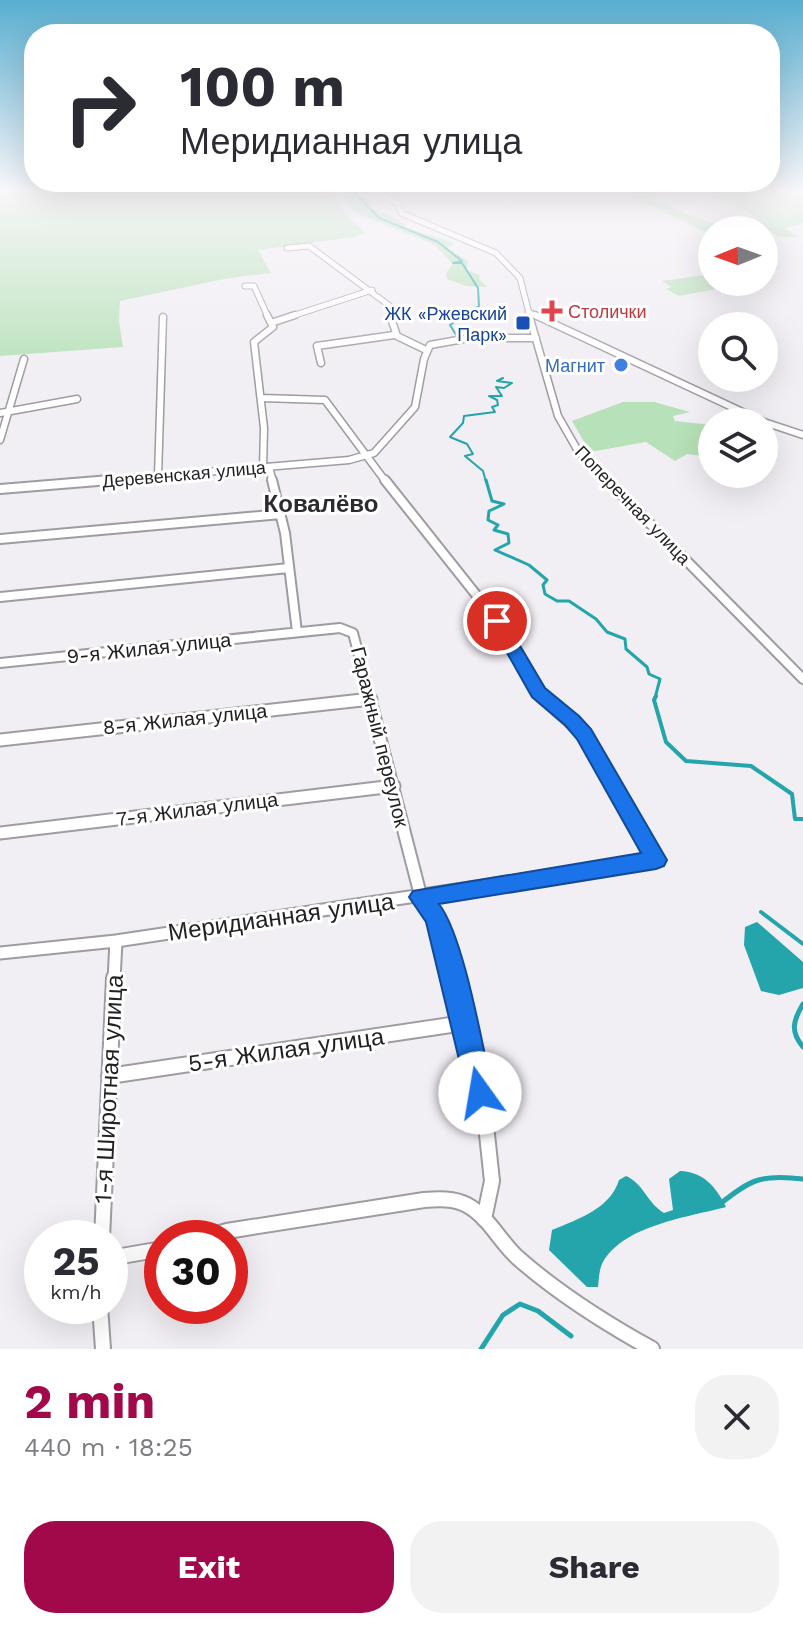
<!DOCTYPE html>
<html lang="en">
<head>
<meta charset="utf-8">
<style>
	:root { --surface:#fff; --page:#f2f2f3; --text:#2b2b33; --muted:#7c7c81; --accent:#a1094a }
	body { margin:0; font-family:"Work Sans",sans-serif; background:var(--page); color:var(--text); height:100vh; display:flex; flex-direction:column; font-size:30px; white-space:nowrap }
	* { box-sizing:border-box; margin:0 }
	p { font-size:26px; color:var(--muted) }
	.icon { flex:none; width:44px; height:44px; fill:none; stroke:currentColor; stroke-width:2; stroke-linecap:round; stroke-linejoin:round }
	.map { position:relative; height:1349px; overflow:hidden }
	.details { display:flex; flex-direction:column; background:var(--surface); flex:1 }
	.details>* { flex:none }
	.guide { position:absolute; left:24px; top:24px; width:756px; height:168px; border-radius:32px; box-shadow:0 8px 32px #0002; background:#fff; color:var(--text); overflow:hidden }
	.needle { width:52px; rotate:269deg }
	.tools { position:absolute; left:698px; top:216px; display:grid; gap:16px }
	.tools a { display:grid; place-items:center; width:80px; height:80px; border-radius:50%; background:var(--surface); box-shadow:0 8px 32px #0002; font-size:40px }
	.speed { position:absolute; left:24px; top:1220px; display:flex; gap:16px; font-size:40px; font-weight:700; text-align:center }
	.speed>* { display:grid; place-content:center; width:104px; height:104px; border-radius:50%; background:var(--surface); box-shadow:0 8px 32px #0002; line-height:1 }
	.speed small { font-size:20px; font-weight:400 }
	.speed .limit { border:12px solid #d22; background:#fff; color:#111 }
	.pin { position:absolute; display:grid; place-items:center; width:68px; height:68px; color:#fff; margin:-34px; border:4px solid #fff; border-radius:50%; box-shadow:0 2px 8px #0007 }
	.me { position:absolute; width:88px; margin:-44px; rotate:347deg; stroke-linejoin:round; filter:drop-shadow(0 0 6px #0008) }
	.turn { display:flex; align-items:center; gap:28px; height:168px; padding:0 24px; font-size:36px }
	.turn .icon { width:104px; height:104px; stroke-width:2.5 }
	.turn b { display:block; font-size:56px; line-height:68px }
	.round { display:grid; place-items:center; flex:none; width:84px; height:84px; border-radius:32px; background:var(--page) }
	.head { display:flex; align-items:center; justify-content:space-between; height:136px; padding:0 24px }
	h1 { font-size:48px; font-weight:700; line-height:60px; color:var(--accent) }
	.action { display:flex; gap:16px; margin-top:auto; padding:16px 24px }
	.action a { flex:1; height:92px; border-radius:32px; background:var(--accent); color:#fff; font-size:32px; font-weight:700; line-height:92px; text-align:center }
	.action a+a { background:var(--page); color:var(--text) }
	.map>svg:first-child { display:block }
	.green { fill:#b7e1b8 }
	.water { fill:#23a5ab }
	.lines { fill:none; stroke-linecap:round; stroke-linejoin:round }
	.stream-far3 { stroke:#23a5ab; stroke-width:2 }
	.stream-far2 { stroke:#23a5ab; stroke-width:3 }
	.stream-far1 { stroke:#23a5ab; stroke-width:4 }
	.stream { stroke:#23a5ab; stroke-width:5 }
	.street-far4-casing { stroke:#9e9ca1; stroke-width:7 }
	.street-far3-casing { stroke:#9e9ca1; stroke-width:9 }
	.street-far2-casing { stroke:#9e9ca1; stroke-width:12 }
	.street-far1-casing { stroke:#9e9ca1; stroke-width:15 }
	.street-casing { stroke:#9e9ca1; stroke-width:18 }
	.street-far4 { stroke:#fff; stroke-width:5 }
	.street-far3 { stroke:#fff; stroke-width:6 }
	.street-far2 { stroke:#fff; stroke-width:8 }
	.street-far1 { stroke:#fff; stroke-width:11 }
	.street { stroke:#fff; stroke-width:14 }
	.route { fill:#1a73e8; stroke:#114b97; stroke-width:2 }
	.health-dot { fill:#e0444e; stroke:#fff; stroke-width:3 }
	.transit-dot { fill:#1a4fb4; stroke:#fff; stroke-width:3 }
	.shop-dot { fill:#3f7fe0; stroke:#fff; stroke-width:3 }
	.labels { text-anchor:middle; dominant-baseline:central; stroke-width:6; stroke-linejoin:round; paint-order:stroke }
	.far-health-label { font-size:18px; fill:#be3a42; stroke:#fff; text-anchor:start }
	.far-transit-label { font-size:18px; fill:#164399; stroke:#fff; text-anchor:end }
	.far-shop-label { font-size:18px; fill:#366cbe; stroke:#fff; text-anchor:end }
	.far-street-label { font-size:18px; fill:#201f21; stroke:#fff }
	.street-label { font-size:20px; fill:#201f21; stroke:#fff }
	.quarter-label { font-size:24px; font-weight:bold; fill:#2c2a2f; stroke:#fff }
	.near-street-label { font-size:24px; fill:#201f21; stroke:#fff }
</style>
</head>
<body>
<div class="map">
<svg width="803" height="1349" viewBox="0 0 803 1349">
	<rect width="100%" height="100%" fill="#f1eef4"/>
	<!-- green -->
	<path class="green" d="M0 190H324L365 233 354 237 258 250 271 273 229 278 120 301 119 321 123 347 0 356Z
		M337 190 365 193 372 203 369 207 400 220 408 228 451 242 454 244 447 248 468 261 466 270 480 275 479 279 487 287 466 286 447 279 446 273 453 264 435 245 354 212Z
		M608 190H638L677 210 731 230H712V235L625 194Z
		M751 190H803V223L785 228 798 237H780L756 224 760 220C747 208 730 206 713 197Z
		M712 274V282L738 285 679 296 666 289 671 287 662 281Z
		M623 402H654L690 412 673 416 675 421 712 425V457L687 454 675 461 646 442 590 452 572 421Z"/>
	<!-- water -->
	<path class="water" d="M757 922 803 962V988L779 995 761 991 744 945 745 927Z
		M680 1171C704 1172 716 1187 726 1207 689 1217 624 1225 603 1262 599 1269 599 1279 598 1287H587L549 1250 552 1230C578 1219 610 1209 619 1180L626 1176C644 1184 647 1203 664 1213L673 1210 669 1179Z"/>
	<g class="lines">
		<!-- stream-far3 -->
		<path class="stream-far3" d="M352 190 379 218 438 242 462 261 453 263H462L478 288 479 306 450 325 458 338
			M486 482 483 471 465 456 473 454 467 444 450 437 463 423 464 416 495 412 492 407 498 405 497 400 489 396H502L496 387 504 388 512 383 497 381 503 378"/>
		<!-- stream-far2 -->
		<path class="stream-far2" d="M486 480 492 501 504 504 489 511 488 520 498 525 494 530 508 534 509 543 495 550 529 565 547 580 543 585 545 594 557 601H569L596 619 607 632 625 639 626 649 647 667 649 674 660 679 655 698"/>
		<!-- stream-far1 -->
		<path class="stream-far1" d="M656 696 654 700 666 742 686 761 751 766 792 794 795 819H803
			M761 912 803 944"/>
		<!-- stream -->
		<path class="stream" d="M803 1004C793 1021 790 1031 803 1047
			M720 1204C751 1179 762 1174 803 1179
			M481 1349 503 1315 520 1304 538 1311 571 1336"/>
		<!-- street-far4 casing -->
		<g class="street-far4-casing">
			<path id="street-far4" d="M376 190 398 204 401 213 496 253 520 278 530 317
				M287 248 309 246 390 306V317
				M245 286H254L268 317
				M528 312 539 317
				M289 317 372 290"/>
		</g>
		<!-- street-far3 casing -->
		<g class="street-far3-casing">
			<path id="street-far3" d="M390 315 397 336 426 350
				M529 315 558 416 578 451 609 482
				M535 315 764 422
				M271 323 295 315
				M321 363 317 346 394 335
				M262 398 325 400 386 482
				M0 413 77 399
				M764 422 803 435
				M0 440 24 359
				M269 467 273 482
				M263 468 264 428 254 342 273 327 267 315
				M158 476 163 317
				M86 482 349 460 374 453 415 407 424 359 430 345 469 338H536"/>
		</g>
		<!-- street-far2 casing -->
		<g class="street-far2-casing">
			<path id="street-far2" d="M272 480 285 533 297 632
				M385 480 497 621 538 693 544 698
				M607 480 803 679
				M0 489 110 480
				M0 539 281 514
				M0 597 289 568
				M0 663 340 628 353 633 370 698"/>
		</g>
		<!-- street-far1 casing -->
		<g class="street-far1-casing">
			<path id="street-far1" d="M369 696 421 897 437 918 454 980
				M0 740 371 699
				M0 833 394 786
				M0 953 116 941 656 860 584 734 541 696
				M114 980 116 941"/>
		</g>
		<!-- street casing -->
		<g class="street-casing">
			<path id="street" d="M454 978 485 1116 492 1181 484 1219
				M109 1076 464 1023
				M102 1238 114 978
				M202 1238 227 1231 424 1200C438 1199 454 1198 467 1205 489 1217 500 1242 518 1258 559 1294 605 1323 652 1349
				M110 1258 162 1249
				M100 1306 103 1349"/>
		</g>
		<!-- street-far4 -->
		<use href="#street-far4" class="street-far4"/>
		<!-- street-far3 -->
		<use href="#street-far3" class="street-far3"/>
		<!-- street-far2 -->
		<use href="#street-far2" class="street-far2"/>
		<!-- street-far1 -->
		<use href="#street-far1" class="street-far1"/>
		<!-- street -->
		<use href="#street" class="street"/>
	</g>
	<!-- sky -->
	<linearGradient id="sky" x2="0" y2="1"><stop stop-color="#59aed0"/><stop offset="0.5" stop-color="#f9f7fa"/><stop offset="1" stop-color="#f9f7fa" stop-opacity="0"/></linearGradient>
	<rect width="803" height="379" fill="url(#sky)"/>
	<!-- route -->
	<path class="route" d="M497 615 503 617 545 688 579 716 591 729 667 860 664 866 656 869 439 904C464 936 483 1049 493 1093L489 1102 480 1106 471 1102 467 1093 426 922 409 897 413 891 641 853 577 739 565 725 532 697 489 621Z"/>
	<!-- markers -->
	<path class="health-dot" d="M548 299h8v8h8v8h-8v8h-8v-8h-8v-8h8z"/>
	<rect class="transit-dot" x="515" y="315" width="16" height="16" rx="4"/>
	<circle class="shop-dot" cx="621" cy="365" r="8"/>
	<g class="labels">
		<!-- far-health labels -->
		<g class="far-health-label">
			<text x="568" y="311">Столички</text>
		</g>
		<!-- far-transit labels -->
		<g class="far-transit-label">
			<text x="507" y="313">ЖК «Ржевский<tspan x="507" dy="21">Парк»</tspan></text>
		</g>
		<!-- far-shop labels -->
		<g class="far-shop-label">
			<text x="605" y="365">Магнит</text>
		</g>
		<!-- far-street labels -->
		<g class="far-street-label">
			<text transform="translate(184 474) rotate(-5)">Деревенская улица</text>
			<text transform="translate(633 505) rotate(46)">Поперечная улица</text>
		</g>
		<!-- street labels -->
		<g class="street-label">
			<text transform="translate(149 648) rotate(-6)">9-я Жилая улица</text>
			<text transform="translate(185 719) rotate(-6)">8-я Жилая улица</text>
			<text transform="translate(380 737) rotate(76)">Гаражный переулок</text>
			<text transform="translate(197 809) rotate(-7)">7-я Жилая улица</text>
		</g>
		<!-- quarter labels -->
		<g class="quarter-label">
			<text x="321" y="504">Ковалёво</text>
		</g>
		<!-- near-street labels -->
		<g class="near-street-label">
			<text transform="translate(281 917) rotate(-8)">Меридианная улица</text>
			<text transform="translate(286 1050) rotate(-8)">5-я Жилая улица</text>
			<text transform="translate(109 1089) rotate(-87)">1-я Широтная улица</text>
		</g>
	</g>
</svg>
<div class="tools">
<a><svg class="needle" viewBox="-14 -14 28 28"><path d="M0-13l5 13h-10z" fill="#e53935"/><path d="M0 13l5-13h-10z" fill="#7c7c81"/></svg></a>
<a><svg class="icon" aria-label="search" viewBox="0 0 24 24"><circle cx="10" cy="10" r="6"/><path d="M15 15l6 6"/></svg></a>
<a><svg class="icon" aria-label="layers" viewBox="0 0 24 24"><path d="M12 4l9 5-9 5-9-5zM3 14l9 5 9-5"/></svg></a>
</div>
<div class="speed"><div>25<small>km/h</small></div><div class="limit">30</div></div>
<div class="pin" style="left:497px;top:621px;background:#d93025"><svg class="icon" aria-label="arrive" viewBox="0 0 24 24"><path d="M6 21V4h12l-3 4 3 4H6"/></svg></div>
<svg class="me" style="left:480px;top:1093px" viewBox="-20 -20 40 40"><circle r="19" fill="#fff"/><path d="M0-13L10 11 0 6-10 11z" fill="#1a73e8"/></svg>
<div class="guide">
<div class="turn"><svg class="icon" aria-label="right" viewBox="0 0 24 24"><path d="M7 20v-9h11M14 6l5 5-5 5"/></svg><div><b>100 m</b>Меридианная улица</div></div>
</div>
</div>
<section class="details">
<div class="head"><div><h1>2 min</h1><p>440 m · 18:25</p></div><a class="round"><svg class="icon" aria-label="close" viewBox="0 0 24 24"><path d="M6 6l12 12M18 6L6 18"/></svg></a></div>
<div class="action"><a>Exit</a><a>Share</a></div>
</section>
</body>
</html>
